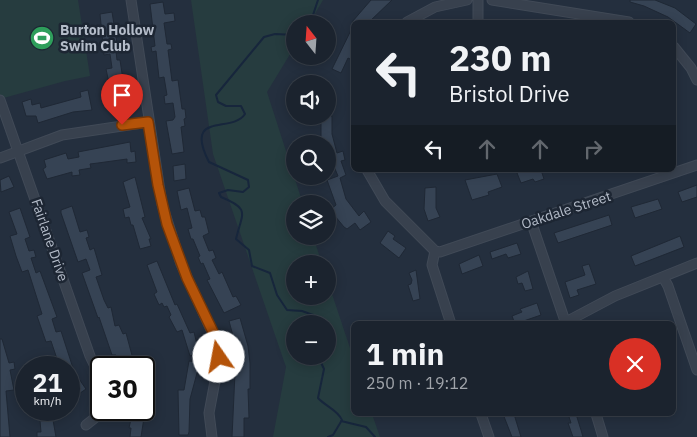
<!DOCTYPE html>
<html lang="en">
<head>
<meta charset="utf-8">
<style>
	:root { --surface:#1b232e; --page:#242b36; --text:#f1f3f6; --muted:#a0a4aa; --line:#39404a }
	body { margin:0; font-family:"IBM Plex Sans",sans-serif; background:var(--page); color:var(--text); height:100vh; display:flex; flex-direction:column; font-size:19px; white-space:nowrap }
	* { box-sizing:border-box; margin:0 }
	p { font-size:16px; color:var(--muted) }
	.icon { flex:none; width:28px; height:28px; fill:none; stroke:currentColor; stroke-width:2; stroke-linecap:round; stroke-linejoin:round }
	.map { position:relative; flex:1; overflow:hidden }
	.side { position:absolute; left:351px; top:321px; width:325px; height:95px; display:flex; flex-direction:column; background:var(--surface); border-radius:8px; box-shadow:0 2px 12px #0003,0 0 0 1px var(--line) }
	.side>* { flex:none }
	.guide { position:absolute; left:351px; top:20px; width:325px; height:152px; border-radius:8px; box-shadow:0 2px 12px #0003,0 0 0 1px var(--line); background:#1b232e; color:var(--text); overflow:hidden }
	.needle { width:32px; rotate:343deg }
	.tools { position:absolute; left:286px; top:15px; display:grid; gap:10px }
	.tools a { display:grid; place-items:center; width:50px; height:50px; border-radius:50%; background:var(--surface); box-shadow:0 2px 12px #0003,0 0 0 1px var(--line); font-size:25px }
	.speed { position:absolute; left:15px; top:356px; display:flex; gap:10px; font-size:25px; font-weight:700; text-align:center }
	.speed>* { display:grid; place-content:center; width:65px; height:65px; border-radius:50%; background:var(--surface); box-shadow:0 2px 12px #0003,0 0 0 1px var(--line); line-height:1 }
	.speed small { font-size:12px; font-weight:400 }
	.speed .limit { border:2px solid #111; border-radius:8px; background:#fff; color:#111 }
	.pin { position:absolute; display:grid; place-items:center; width:42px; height:42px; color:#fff; margin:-51px -21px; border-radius:50% 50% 50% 0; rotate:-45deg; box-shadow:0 0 5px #0007 }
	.pin .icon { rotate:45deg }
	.me { position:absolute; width:55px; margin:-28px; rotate:348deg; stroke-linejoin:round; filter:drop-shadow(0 0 4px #0008) }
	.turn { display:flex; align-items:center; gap:18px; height:105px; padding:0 15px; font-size:22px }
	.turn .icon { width:65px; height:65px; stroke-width:2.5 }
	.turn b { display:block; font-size:35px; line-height:42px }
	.lanes { display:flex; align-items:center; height:48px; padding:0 15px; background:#0003; justify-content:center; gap:25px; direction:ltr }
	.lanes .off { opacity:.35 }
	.round { display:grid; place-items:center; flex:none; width:52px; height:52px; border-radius:26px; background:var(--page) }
	.head { display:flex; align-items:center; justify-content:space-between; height:85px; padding:0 15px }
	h1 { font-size:30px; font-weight:800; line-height:38px }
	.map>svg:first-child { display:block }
	.green { fill:#263c3f; fill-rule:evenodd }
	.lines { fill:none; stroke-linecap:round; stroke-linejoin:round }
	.stream { stroke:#17263c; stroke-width:2 }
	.building { fill:#364354; stroke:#1f2835 }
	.street-casing { stroke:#414a57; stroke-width:11 }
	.street { stroke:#38414e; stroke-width:9 }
	.route-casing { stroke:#753606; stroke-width:12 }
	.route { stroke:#b45309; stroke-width:9 }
	.labels { text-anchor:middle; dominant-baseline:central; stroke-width:5; stroke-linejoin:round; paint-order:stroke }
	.poi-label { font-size:14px; font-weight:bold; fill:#b4bcc9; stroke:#1d2633; text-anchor:start }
	.street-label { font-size:14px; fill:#b4bcc9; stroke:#1d2633 }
</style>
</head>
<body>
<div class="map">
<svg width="697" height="437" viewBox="0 0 697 437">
	<rect width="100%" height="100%" fill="#242f3e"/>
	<!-- green -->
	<path class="green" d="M0 0H78L90 76 65 81 0 99Z
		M191 0H323L309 24H295V46L267 92 303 204H295V236H313L322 264H295V296H328V282L354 360V414H372L380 437H273L286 367 213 154ZM295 324H328V356H295Z"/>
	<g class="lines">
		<!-- stream -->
		<path class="stream" d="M310 24 318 0
			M295 35 275 34 264 37 216 95 218 102 226 106H241L245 114C232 134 183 111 209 162L248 180 249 187 243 192 228 190 219 193 221 197C251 209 242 213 236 239L249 250 252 266 270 273 277 295 287 310 302 311 313 315 312 324
			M318 356 324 369 318 398C325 406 338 410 342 420L333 435 328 437
			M341 421 366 427 375 437"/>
	</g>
	<!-- building -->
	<path class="building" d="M371 0H392L369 22H352Z
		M630 0H655L675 8 696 24 690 33 668 17 644 6 630 2Z
		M163 2 165 14 174 13 175 21 164 23 167 44H171L172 49 168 50 172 81 178 80 182 109H185L186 118 184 119 185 126 181 127 184 152 172 154 166 121 173 120 175 117 173 103 165 104 164 96 167 95 164 77 159 78 156 51 152 52 151 47 155 46 150 4Z
		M112 12 117 43H115L117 60H120L127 106 114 107 106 69 112 68 110 54 104 55 100 14Z
		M354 24V51L350 59 348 58 341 73 332 69Z
		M88 90 92 110 73 112 38 123 36 116H26L22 102 31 99 32 105 40 103 41 108 81 97 80 92Z
		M321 116H332V134L337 153 343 151 345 160 341 161 346 175 340 178 346 199 359 216 364 211 371 222 360 230 355 223 347 229 344 227 330 210 336 205 327 180 338 176 330 157 328 158V144H321Z
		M130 142 131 152 135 151 136 162 127 163V159L98 163 90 164 91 168 79 170 80 175 72 176V172L47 179 43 169 46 167 44 160 66 153 68 159 79 157 78 152Z
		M185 164 186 179 174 181 173 166Z
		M525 170H541L544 179 535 182 533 179 521 183 517 173Z
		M497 174 502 187 488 192 489 195 472 200 465 180Z
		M9 176 14 187 1 192 0 180Z
		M135 177 145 217 142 218 151 239H149L151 246 140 249 133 225H131L129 217 125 218 123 209 130 207 123 182Z
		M697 185V197L682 202 678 192Z
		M436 187V208L440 217 428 221 424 209 425 188Z
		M189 188 195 211 200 210 202 217H205L209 233 203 236 209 251 213 250 216 258 212 260 219 274 222 272 233 297 236 296 241 305 224 313 207 280 210 279 203 263 201 264 198 257 200 256 193 239H191L188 229 192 228 187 208 181 210 177 191Z
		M658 199 662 209 635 218 631 207Z
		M72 206 80 232 87 230 89 237 86 238 90 250 94 248 102 275 96 277 104 300 108 308 111 307 115 326 119 325 123 334 126 333 133 359 129 361 131 368H120L116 355H112L99 317 98 318 82 273 90 270 86 259 78 262 61 213V210Z
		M20 208 30 237 25 239 29 251 34 250 36 257 31 258 36 273 40 271 57 317 52 319 56 332 61 331 73 368H60L51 341 46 342 37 316 42 314 28 270 22 272 16 256 10 236 17 234 9 212Z
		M609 215 612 225 558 243 554 233Z
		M388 231 395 236 393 239 406 248 399 258 380 243Z
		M680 236 684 247 635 266 631 256Z
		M517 243 521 254 508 258 506 254 492 259 490 252Z
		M479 255 483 266 462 274 459 264Z
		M157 261 175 305 177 304 190 333 194 332 199 353 190 356 182 330 177 332 169 317 171 315 167 306 164 307 162 303 159 305 154 294 157 292 147 265Z
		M589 264 596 284 577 290 579 295 570 298 565 282 585 275 582 266Z
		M416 270 420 299 413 301 408 285 411 284 412 280 409 273Z
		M528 271 533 289 525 291 522 283 518 284 516 277Z
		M537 303 541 315 515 324 512 316 522 312 520 309Z
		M240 318 248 346 250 363V389H248L249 418H244V437H232L235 373H239L236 347 229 321Z
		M0 339H2L9 363 14 362 15 369 10 370 14 390 6 391 10 437H0Z
		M189 361 200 362 190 399 189 432 188 435H179L178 390H184Z
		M79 379 86 389 73 398 69 391V386Z
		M133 410 145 411 141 437H130L131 428H129Z
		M503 414H514L521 437H512Z
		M576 414 581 430 583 437H573L568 423H571L569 417Z
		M53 420 56 437H37V432H41L40 421Z"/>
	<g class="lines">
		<!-- street casing -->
		<g class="street-casing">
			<path id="street" d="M131 0 162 204 181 264 218 345V365L209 413 212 437
				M492 0 629 22
				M407 22 435 7 467 0
				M478 22V0
				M674 47 691 68 697 80
				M0 100 90 356 101 379
				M0 158 62 135 149 122
				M367 170 385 201 435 251 432 265 451 324
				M531 221 566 324
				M435 251 440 252 697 165
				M663 277 668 286 697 370
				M562 324 615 296 697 263
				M481 414 489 437
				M596 414 603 437
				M86 425 105 410"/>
		</g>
		<!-- street -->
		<use href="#street" class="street"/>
	</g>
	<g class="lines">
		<!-- route casing -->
		<g class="route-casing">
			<path id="route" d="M122 125 148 122 158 185 167 224 187 278 214 334 219 357"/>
		</g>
		<!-- route -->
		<use href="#route" class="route"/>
	</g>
	<!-- icons -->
	<defs>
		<g id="stadium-disc" transform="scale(1.25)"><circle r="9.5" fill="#2e9e5b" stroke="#1d2633"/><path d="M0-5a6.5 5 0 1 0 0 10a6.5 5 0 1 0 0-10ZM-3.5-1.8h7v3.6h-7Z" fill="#fff"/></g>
	</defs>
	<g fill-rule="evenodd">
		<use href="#stadium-disc" x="42" y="38"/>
	</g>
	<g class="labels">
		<!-- poi labels -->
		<g class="poi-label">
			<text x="60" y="30">Burton Hollow<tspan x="60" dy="16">Swim Club</tspan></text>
		</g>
		<!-- street labels -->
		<g class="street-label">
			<text transform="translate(566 210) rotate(-18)">Oakdale Street</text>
			<text transform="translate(50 240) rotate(71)">Fairlane Drive</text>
		</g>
	</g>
</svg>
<div class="tools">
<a><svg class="needle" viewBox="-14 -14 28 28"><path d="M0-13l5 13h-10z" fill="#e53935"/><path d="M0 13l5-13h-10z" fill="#a0a4aa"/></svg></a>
<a><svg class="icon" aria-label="sound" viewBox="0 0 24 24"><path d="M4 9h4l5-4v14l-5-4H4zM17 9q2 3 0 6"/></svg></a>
<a><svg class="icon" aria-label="search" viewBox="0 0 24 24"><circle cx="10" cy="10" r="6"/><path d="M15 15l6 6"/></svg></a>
<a><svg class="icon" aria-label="layers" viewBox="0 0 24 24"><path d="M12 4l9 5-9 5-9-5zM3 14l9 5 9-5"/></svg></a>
<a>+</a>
<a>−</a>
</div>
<div class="speed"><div>21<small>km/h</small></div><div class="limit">30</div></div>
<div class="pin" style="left:122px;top:125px;background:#d93025"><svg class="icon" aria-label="arrive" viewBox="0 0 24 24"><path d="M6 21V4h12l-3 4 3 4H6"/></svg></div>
<svg class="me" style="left:219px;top:357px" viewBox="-20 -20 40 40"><circle r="19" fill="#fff"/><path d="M0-13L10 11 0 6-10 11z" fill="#b45309"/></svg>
<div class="guide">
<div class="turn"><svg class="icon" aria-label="left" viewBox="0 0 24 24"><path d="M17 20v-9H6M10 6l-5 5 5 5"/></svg><div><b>230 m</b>Bristol Drive</div></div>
<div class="lanes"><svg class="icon" aria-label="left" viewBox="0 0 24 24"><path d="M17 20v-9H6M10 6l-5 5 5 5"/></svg><svg class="icon off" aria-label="ahead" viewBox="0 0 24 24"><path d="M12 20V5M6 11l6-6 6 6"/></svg><svg class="icon off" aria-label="ahead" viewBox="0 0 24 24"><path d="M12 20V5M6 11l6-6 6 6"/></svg><svg class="icon off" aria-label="right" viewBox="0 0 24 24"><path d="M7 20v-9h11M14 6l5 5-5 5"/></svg></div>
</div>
<section class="side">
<div class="head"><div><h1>1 min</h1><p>250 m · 19:12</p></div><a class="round" style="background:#d93025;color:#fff"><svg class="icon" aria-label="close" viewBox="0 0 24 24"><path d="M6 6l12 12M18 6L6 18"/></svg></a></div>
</section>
</div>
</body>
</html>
